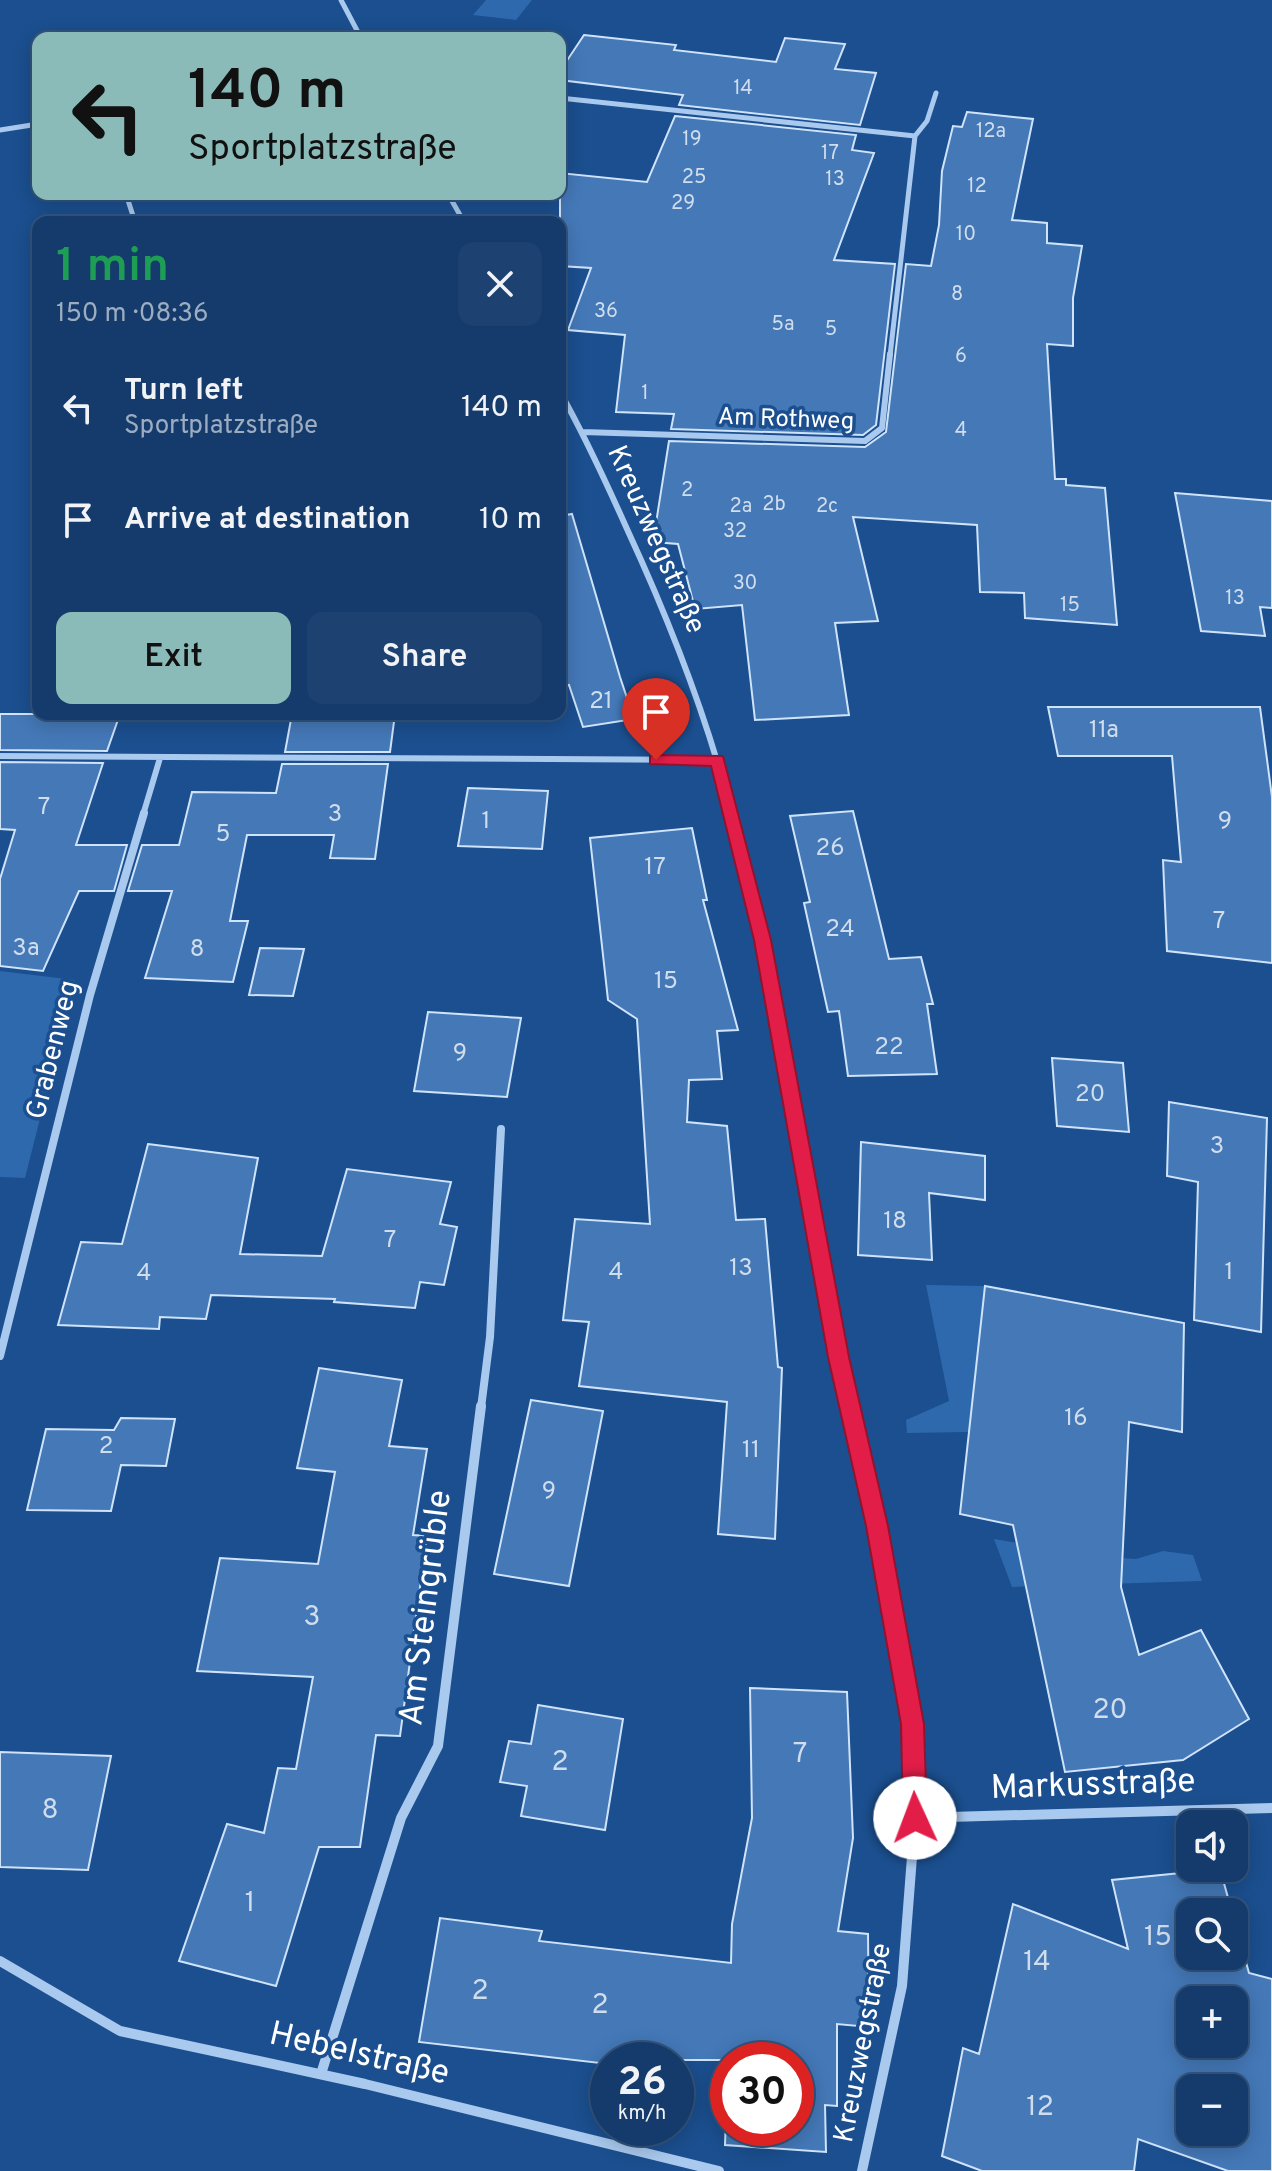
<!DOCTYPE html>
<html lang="en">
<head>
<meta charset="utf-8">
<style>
	:root { --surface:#143b6b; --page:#1d4271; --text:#f1f3f6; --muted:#9dadc1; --line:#33557e; --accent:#8bbbb9 }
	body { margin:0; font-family:Overpass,sans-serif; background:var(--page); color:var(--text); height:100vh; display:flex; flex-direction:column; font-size:30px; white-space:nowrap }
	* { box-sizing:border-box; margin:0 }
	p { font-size:26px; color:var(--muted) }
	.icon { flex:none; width:44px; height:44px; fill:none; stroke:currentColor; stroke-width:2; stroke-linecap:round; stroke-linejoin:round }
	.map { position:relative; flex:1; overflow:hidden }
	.side { position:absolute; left:32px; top:216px; width:534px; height:504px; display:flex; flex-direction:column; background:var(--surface); border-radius:16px; box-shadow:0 4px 20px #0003,0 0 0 2px var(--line) }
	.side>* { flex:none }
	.banner { position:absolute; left:32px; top:32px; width:534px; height:168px; border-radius:16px; box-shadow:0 4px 20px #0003,0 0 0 2px var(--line); background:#8bbbb9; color:#111; overflow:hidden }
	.controls { position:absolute; left:1176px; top:1810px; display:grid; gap:16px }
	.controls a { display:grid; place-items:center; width:72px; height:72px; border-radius:16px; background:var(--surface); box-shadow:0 4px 20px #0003,0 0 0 2px var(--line); font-size:40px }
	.speed { position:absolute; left:590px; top:2042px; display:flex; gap:16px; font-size:40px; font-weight:700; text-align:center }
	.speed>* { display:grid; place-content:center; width:104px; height:104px; border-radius:50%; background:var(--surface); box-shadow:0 4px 20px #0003,0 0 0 2px var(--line); line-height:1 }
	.speed small { font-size:20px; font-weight:400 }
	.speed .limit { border:12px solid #d22; background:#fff; color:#111 }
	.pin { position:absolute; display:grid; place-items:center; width:68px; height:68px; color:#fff; margin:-82px -34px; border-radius:50% 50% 50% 0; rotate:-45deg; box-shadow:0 0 8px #0007 }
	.pin .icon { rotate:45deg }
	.me { position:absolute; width:88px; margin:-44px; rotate:358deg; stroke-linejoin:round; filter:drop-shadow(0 0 6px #0008) }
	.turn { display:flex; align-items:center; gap:28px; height:168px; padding:0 24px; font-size:36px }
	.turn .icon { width:104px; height:104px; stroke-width:2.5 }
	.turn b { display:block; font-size:56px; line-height:68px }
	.round { display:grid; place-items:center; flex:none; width:84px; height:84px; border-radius:16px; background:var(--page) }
	.head { display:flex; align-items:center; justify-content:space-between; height:136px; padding:0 24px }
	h1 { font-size:48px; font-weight:600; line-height:60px; color:#1e9e55 }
	.button { display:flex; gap:16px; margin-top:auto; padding:16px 24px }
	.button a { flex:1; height:92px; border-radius:16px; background:var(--accent); color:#111; font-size:32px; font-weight:600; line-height:92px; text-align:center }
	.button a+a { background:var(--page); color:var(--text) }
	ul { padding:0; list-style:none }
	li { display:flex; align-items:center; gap:24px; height:112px; padding:0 24px }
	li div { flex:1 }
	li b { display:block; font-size:30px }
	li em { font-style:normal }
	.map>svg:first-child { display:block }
	.green { fill:#2e69ad }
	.building { fill:#4478b7; stroke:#cfe3fa; stroke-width:2; fill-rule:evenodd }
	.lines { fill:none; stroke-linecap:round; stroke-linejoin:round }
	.street-far3 { stroke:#a9c9ee; stroke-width:5 }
	.street-far2 { stroke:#a9c9ee; stroke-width:6 }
	.street-far1 { stroke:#a9c9ee; stroke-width:8 }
	.street { stroke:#a9c9ee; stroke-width:10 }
	.route { fill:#e11d48; stroke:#92132f; stroke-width:2 }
	.labels { text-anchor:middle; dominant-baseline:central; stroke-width:7; stroke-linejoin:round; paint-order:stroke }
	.far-number-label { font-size:20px; fill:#d0dded }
	.far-street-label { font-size:24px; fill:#fff; stroke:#1b4f8f }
	.number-label { font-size:24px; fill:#d0dded }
	.street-label { font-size:28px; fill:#fff; stroke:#1b4f8f }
	.near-number-label { font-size:28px; fill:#d0dded }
	.near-street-label { font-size:34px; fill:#fff; stroke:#1b4f8f }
</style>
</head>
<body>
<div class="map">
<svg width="1272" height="2171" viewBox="0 0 1272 2171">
	<rect width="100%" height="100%" fill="#1b4f8f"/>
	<!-- green -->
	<path class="green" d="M486 0H532L516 20 473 15Z
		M0 971 75 980 25 1178 0 1177Z
		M926 1285 985 1286 969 1432 907 1433 906 1420 949 1401Z
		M994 1539 1105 1557 1136 1559 1163 1551 1193 1555 1202 1581 1012 1587Z"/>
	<!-- building -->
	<path class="building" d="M584 35 676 45 674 50 776 62 785 38 845 44 835 69 876 73 860 125 679 105 683 95 560 80V71Z
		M967 112 1033 119 1012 220 1047 223V243L1082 246 1073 298V346L1047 344 1055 479H1066V485L1105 488 1117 625 1025 618 1024 593 980 592 977 525 853 517 878 621 835 623 849 715 755 720 742 605 695 609 678 544 653 542 669 441 865 447 886 432 906 264 931 266 939 225 942 171 953 126 962 127Z
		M675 116 856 135 852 150 874 153 834 260 895 264 876 425 863 435 671 429 674 414 616 412 625 335 568 330 591 268 560 266V173L647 182Z
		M1175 493 1272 501V608L1260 607 1265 636 1201 631Z
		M572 514 620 677 634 719 583 727 569 685 560 687V516Z
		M1048 707H1260L1272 797V963L1167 951 1163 860 1181 862 1172 756H1058Z
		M0 714H120L107 751 0 750Z
		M292 714H395L390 752H285Z
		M0 762 103 763 76 845H127L114 891H79L43 971 0 966V879L15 830 0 829Z
		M282 764H388L375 859 330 858 334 835H247L230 921H248L233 982 145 978 172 891H128L142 845H179L192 792 276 793Z
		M468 788 548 791 542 849 458 846Z
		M853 811 889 959 921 957 933 1004H927L937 1074 848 1076 839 1011 828 1012 804 903 810 902 790 816Z
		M692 828 707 900H703L738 1030 717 1031 722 1079 689 1080 687 1122 727 1126 736 1220 765 1219 778 1367 782 1368 775 1539 718 1534 727 1402 579 1386 589 1322 563 1320 575 1219 650 1224 637 1019 608 1000 590 838Z
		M260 948 304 949 293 996 249 995Z
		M428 1012 521 1018 507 1097 414 1091Z
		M1052 1058 1123 1063 1129 1132 1057 1126Z
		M1169 1102 1267 1118 1261 1332 1194 1320 1198 1182 1167 1176Z
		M861 1142 985 1156V1200L929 1193 932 1260 858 1255Z
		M148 1144 258 1158 240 1254 322 1256 347 1169 451 1182 440 1224 457 1227 444 1285 420 1282 415 1308 334 1302 335 1299 211 1295 206 1319 160 1317 159 1329 58 1325 81 1242 122 1244Z
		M985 1286 1184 1323 1182 1432 1129 1422 1121 1587 1139 1655 1201 1630 1249 1719 1183 1760 1065 1772 1013 1525 960 1514Z
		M319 1368 402 1380 389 1446 427 1449 413 1535 427 1536 400 1736 376 1735 360 1847H319L276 1986 179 1961 227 1824 264 1833 278 1768 296 1769 313 1677 197 1671 220 1558 318 1564 335 1472 297 1468Z
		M531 1400 603 1411 569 1586 494 1574Z
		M121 1418 175 1419 166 1466 121 1465 111 1511 27 1510 46 1429 114 1430Z
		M750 1688 847 1692 853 1838 838 1931 868 1934 869 2027 837 2024V2106L825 2105 826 2152 725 2145 728 2060H608V2064L419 2042 440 1918 542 1931 539 1941 731 1963 732 1924 752 1818ZM728 2060H796V2128H728Z
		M538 1705 623 1719 605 1830 521 1816 527 1786 500 1782 509 1741 531 1744Z
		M0 1752 111 1756 88 1870 0 1867Z
		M1220 1869 1232 1912H1190V1956H1234V1919L1249 1973 1272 1979V2171H1228L1138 2139 1134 2171H982L942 2156 963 2048 979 2054 1013 1904 1128 1949 1112 1880ZM1190 2000H1234V2044H1190ZM1190 2088H1234V2132H1190Z"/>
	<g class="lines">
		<!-- street-far3 -->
		<path class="street-far3" d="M341 0 361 38
			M560 98 915 136 890 356
			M0 130 38 124
			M915 136 927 121 936 93
			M126 194 135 222
			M448 194 464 222"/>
		<!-- street-far2 -->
		<path class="street-far2" d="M560 392C585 436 606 482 627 529 670 622 707 716 732 815
			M583 432 865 441 882 428 890 354
			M0 756 718 760
			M143 815 160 758"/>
		<!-- street-far1 -->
		<path class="street-far1" d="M731 813 762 940 850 1408
			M0 1356 90 995 144 813
			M481 1408 490 1337 501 1129"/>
		<!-- street -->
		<path class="street" d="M849 1406 877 1526 913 1724 915 1818 902 1986 862 2171
			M915 1818 1272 1808
			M0 1961 120 2031 365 2084 719 2171
			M321 2074 401 1818 438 1746 481 1406"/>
	</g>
	<!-- route -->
	<path class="route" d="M656 755 723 756 771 940 849 1357 888 1526 924 1724 927 1818 924 1827 915 1830 907 1827 903 1818 901 1724 866 1526 828 1357 754 940 711 766 650 764V756Z"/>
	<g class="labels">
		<!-- far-number labels -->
		<g class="far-number-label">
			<text x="743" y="89">14</text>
			<text x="991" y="132">12a</text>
			<text x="692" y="140">19</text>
			<text x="830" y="154">17</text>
			<text x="694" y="178">25</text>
			<text x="835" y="180">13</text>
			<text x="977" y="187">12</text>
			<text x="683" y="204">29</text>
			<text x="966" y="235">10</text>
			<text x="957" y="295">8</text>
			<text x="606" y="312">36</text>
			<text x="783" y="325">5a</text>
			<text x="831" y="330">5</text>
			<text x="961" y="357">6</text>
			<text x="645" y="394">1</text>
			<text x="961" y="431">4</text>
			<text x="687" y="491">2</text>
			<text x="774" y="505">2b</text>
			<text x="741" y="507">2a</text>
			<text x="827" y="507">2c</text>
			<text x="735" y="532">32</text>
			<text x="745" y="584">30</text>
			<text x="1235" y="599">13</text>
			<text x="1070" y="606">15</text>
		</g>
		<!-- far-street labels -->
		<g class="far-street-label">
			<text transform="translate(786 420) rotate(2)">Am Rothweg</text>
		</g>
		<!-- number labels -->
		<g class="number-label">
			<text x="601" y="702">21</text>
			<text x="1104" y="731">11a</text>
			<text x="44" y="808">7</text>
			<text x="335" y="815">3</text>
			<text x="486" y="822">1</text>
			<text x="1225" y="822">9</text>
			<text x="223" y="835">5</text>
			<text x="830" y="849">26</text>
			<text x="655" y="868">17</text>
			<text x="1219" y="922">7</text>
			<text x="840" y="930">24</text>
			<text x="26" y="949">3a</text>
			<text x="197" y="950">8</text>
			<text x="666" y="982">15</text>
			<text x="889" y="1048">22</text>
			<text x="460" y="1054">9</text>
			<text x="1090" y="1095">20</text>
			<text x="1217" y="1147">3</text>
			<text x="895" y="1222">18</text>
			<text x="390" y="1241">7</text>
			<text x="741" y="1269">13</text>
			<text x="616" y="1273">4</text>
			<text x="1229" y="1273">1</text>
			<text x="144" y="1274">4</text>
			<text x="1076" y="1419">16</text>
			<text x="106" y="1447">2</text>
			<text x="751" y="1451">11</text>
			<text x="549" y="1492">9</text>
		</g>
		<!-- street labels -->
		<g class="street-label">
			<text transform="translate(655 540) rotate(66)">Kreuzwegstraße</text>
			<text transform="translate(54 1050) rotate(-76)">Grabenweg</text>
			<text transform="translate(864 2043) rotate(-79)">Kreuzwegstraße</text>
		</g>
		<!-- near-number labels -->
		<g class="near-number-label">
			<text x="312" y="1618">3</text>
			<text x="1110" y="1711">20</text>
			<text x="800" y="1755">7</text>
			<text x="560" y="1763">2</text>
			<text x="50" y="1811">8</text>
			<text x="250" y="1904">1</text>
			<text x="1158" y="1938">15</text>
			<text x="1037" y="1963">14</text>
			<text x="480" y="1992">2</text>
			<text x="600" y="2006">2</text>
			<text x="1040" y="2108">12</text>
		</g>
		<!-- near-street labels -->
		<g class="near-street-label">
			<text transform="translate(427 1608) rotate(-83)">Am Steingrüble</text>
			<text transform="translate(1093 1786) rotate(-2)">Markusstraße</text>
			<text transform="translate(359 2055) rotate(13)">Hebelstraße</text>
		</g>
	</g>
</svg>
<div class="controls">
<a><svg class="icon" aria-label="sound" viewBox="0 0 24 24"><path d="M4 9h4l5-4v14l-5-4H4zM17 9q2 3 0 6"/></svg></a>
<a><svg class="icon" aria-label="search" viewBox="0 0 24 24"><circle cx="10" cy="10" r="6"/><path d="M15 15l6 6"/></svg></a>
<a>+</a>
<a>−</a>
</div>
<div class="speed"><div>26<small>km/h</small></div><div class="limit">30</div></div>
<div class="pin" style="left:656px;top:760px;background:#d93025"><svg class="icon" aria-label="arrive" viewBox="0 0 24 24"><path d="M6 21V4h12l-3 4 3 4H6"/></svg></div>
<svg class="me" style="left:915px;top:1818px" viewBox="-20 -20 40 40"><circle r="19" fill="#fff"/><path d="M0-13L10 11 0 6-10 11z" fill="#e11d48"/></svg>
<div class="banner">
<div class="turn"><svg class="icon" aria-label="left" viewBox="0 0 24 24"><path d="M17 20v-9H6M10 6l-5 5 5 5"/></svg><div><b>140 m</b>Sportplatzstraße</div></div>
</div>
<section class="side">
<div class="head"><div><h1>1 min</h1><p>150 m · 08:36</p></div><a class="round"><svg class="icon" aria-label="close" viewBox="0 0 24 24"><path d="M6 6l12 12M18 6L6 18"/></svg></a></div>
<ul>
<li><svg class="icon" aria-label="left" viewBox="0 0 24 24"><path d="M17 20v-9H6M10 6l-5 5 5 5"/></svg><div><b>Turn left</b><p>Sportplatzstraße</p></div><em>140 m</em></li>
<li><svg class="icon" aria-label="arrive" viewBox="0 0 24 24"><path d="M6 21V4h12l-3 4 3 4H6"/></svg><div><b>Arrive at destination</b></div><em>10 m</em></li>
</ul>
<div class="button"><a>Exit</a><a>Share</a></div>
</section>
</div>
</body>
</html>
